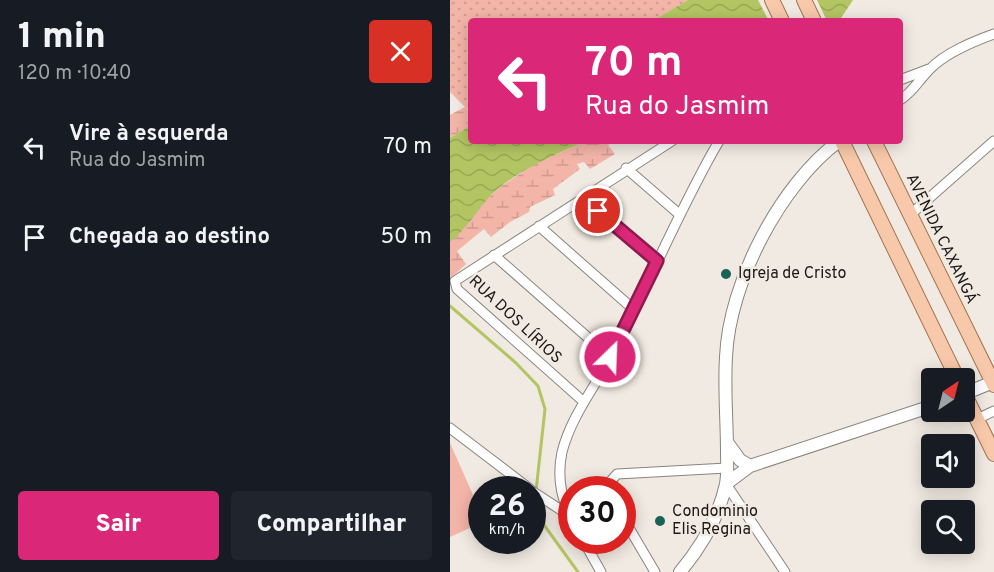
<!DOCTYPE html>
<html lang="pt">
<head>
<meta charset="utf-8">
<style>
	:root { --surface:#171b24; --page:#20242c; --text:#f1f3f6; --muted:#9ea1a6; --accent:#db2777 }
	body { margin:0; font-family:Overpass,sans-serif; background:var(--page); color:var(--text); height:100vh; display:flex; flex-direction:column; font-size:22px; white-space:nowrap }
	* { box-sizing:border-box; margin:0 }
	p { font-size:20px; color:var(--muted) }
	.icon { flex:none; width:33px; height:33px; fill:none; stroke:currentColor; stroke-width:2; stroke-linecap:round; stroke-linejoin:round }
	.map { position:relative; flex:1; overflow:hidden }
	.side { display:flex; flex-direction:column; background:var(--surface); width:450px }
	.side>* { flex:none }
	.hud { position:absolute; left:18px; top:18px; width:435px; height:126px; border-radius:6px; box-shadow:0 3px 15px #0003; background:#db2777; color:#fff; overflow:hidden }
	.needle { width:39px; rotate:35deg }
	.tools { position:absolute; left:471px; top:368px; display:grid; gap:12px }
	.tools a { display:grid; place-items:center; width:54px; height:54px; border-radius:6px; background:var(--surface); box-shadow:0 3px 15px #0003; font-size:30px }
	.speed { position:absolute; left:18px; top:476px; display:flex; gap:12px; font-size:30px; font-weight:700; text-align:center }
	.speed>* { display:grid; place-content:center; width:78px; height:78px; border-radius:50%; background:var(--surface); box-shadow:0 3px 15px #0003; line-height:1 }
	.speed small { font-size:15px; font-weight:400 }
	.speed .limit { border:9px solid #d22; background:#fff; color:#111 }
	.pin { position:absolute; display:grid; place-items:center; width:51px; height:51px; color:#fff; margin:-26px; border:3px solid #fff; border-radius:50%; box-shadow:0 2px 6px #0007 }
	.me { position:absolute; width:66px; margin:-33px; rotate:24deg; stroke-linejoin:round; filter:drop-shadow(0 0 4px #0008) }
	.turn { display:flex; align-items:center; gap:21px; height:126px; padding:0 18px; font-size:27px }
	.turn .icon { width:78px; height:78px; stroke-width:2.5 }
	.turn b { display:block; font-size:42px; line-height:51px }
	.round { display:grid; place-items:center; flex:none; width:63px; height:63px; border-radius:6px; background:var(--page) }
	.head { display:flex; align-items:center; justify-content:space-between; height:102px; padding:0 18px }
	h1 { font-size:36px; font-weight:800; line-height:45px }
	.cta { display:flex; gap:12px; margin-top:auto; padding:12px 18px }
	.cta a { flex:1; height:69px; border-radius:6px; background:var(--accent); color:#fff; font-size:24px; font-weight:800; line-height:69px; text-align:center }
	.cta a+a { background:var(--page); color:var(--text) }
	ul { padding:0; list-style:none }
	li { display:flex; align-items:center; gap:18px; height:90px; padding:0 18px }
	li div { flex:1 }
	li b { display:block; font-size:22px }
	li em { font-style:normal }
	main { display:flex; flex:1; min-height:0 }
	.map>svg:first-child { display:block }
	.grass { fill:url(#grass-dots) }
	.wetland { fill:url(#wetland-marsh) }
	.garden { fill:#f3b5a8 }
	.water { fill:url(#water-waves) }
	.pier { fill:#f1eae2 }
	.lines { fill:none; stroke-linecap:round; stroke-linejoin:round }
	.stream { stroke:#b3c563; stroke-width:3 }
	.street-casing { stroke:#8a847d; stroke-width:11 }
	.secondary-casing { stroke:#8a847d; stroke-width:14 }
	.primary-casing { stroke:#a67350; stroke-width:16 }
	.street { stroke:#fff; stroke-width:9 }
	.secondary { stroke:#fff; stroke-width:12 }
	.primary { stroke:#f7c8a9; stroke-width:14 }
	.route-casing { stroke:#8e194d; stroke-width:15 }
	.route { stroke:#db2777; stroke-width:10 }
	.poi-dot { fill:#186258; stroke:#f1eae2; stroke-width:2 }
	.labels { text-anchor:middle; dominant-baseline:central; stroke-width:5; stroke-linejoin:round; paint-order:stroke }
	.street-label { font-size:16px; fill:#1a1815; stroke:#f1eae2 }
	.poi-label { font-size:16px; fill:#1a1815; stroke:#f1eae2; text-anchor:start }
</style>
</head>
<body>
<main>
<section class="side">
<div class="head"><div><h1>1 min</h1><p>120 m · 10:40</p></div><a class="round" style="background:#d93025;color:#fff"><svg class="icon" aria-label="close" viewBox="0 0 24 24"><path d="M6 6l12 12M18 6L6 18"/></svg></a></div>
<ul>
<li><svg class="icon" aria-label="left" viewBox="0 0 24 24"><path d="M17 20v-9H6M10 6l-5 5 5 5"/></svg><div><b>Vire à esquerda</b><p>Rua do Jasmim</p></div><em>70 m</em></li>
<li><svg class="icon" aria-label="arrive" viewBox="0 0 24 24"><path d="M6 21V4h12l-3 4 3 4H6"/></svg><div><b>Chegada ao destino</b></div><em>50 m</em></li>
</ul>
<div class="cta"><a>Sair</a><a>Compartilhar</a></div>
</section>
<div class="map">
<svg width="544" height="572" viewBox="0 0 544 572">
	<defs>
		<pattern id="grass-dots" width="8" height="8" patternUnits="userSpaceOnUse" patternTransform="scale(1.5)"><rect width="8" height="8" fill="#f3b5a8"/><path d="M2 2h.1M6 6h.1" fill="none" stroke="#d09b90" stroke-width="1.8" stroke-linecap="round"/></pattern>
		<pattern id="wetland-marsh" width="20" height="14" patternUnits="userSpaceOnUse" patternTransform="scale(1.5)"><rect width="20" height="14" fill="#f3b5a8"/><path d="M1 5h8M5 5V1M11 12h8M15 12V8" fill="none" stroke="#d09b90"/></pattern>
		<pattern id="water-waves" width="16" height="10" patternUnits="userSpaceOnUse" patternTransform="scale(1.5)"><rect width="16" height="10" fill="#b3c563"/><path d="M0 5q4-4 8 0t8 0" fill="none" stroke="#99a855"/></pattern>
	</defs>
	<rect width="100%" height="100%" fill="#f1eae2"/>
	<!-- grass -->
	<path class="grass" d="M0 0H238L202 21H21V113L0 92Z"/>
	<!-- wetland -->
	<path class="wetland" d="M15 107 21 113V125L0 138V115Z
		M136 141H167L158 145 165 154 140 169 134 162 127 164 130 169 103 189 105 195 80 207 79 212 60 222 41 237 34 229 7 251 16 264 0 279V242L27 209 50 187 85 164Z"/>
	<!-- garden -->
	<path class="garden" d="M0 443 32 515 31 523 0 537Z"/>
	<!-- water -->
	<path class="water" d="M238 0H403L389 21H202Z
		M21 125V141H136C106 154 76 167 50 187 31 202 19 228 0 242V138Z"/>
	<!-- pier -->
	<path class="pier" d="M308 0H367L377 21H319Z"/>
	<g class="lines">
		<!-- stream -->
		<path class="stream" d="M0 306 66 363 88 386 95 409 86 491
			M87 498 89 518 128 572"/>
		<!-- street casing -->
		<g class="street-casing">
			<path id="street" d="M450 80 479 69
				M450 100C463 92 468 81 479 70 495 53 522 42 544 34
				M176 168 229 214
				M133 199 207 262
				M461 214 544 141
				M89 226 182 308
				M44 255 160 357
				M134 402 7 289 5 281 222 141
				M527 419 544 411
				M0 428 80 489
				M276 484 335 572
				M159 489V483L167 474 277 468
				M82 491 120 516
				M172 516 205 572
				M122 519C110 497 107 476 112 452 121 417 143 390 160 358 198 287 228 211 269 141
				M133 540 151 572"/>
		</g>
		<!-- secondary casing -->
		<g class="secondary-casing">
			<path id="secondary" d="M514 394 543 382
				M277 442 290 460 300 466
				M276 484 300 466 482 406
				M230 572C251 547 269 516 276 484 278 473 277 463 277 452 277 421 274 388 276 357 279 283 330 185 389 141"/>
		</g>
		<!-- primary casing -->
		<g class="primary-casing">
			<path id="primary" d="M322 0 332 21
				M354 0 364 21
				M392 141 507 378
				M424 141 544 385
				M514 393 544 454"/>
		</g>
		<!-- street -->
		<use href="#street" class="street"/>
		<!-- secondary -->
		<use href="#secondary" class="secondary"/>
		<!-- primary -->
		<use href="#primary" class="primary"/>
	</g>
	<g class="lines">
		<!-- route casing -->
		<g class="route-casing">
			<path id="route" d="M148 211 207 261 160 357"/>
		</g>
		<!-- route -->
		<use href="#route" class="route"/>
	</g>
	<!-- markers -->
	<g class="poi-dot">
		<circle cx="276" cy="274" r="6"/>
		<circle cx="210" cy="521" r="6"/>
	</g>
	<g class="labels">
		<!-- street labels -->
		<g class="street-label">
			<text transform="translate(491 239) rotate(64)">AVENIDA CAXANGÁ</text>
			<text transform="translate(65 320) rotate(43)">RUA DOS LÍRIOS</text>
		</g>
		<!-- poi labels -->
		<g class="poi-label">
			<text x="288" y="274">Igreja de Cristo</text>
			<text x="222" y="512">Condominio<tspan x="222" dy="18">Elis Regina</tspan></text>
		</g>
	</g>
</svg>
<div class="tools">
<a><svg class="needle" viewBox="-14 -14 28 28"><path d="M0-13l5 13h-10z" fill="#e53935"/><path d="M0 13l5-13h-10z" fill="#9ea1a6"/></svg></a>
<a><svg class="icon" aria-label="sound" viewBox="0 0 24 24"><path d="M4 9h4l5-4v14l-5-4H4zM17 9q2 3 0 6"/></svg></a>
<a><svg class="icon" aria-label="search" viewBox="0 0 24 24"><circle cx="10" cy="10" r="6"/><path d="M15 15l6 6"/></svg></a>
</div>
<div class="speed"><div>26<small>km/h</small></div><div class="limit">30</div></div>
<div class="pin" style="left:148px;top:211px;background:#d93025"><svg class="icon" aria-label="arrive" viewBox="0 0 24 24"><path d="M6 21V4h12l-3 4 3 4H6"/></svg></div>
<svg class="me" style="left:160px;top:357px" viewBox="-20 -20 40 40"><circle r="17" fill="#db2777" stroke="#fff" stroke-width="3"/><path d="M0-11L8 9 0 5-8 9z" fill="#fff"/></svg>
<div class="hud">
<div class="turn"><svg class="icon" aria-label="left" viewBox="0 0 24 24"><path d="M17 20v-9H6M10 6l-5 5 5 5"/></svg><div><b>70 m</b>Rua do Jasmim</div></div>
</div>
</div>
</main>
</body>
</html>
